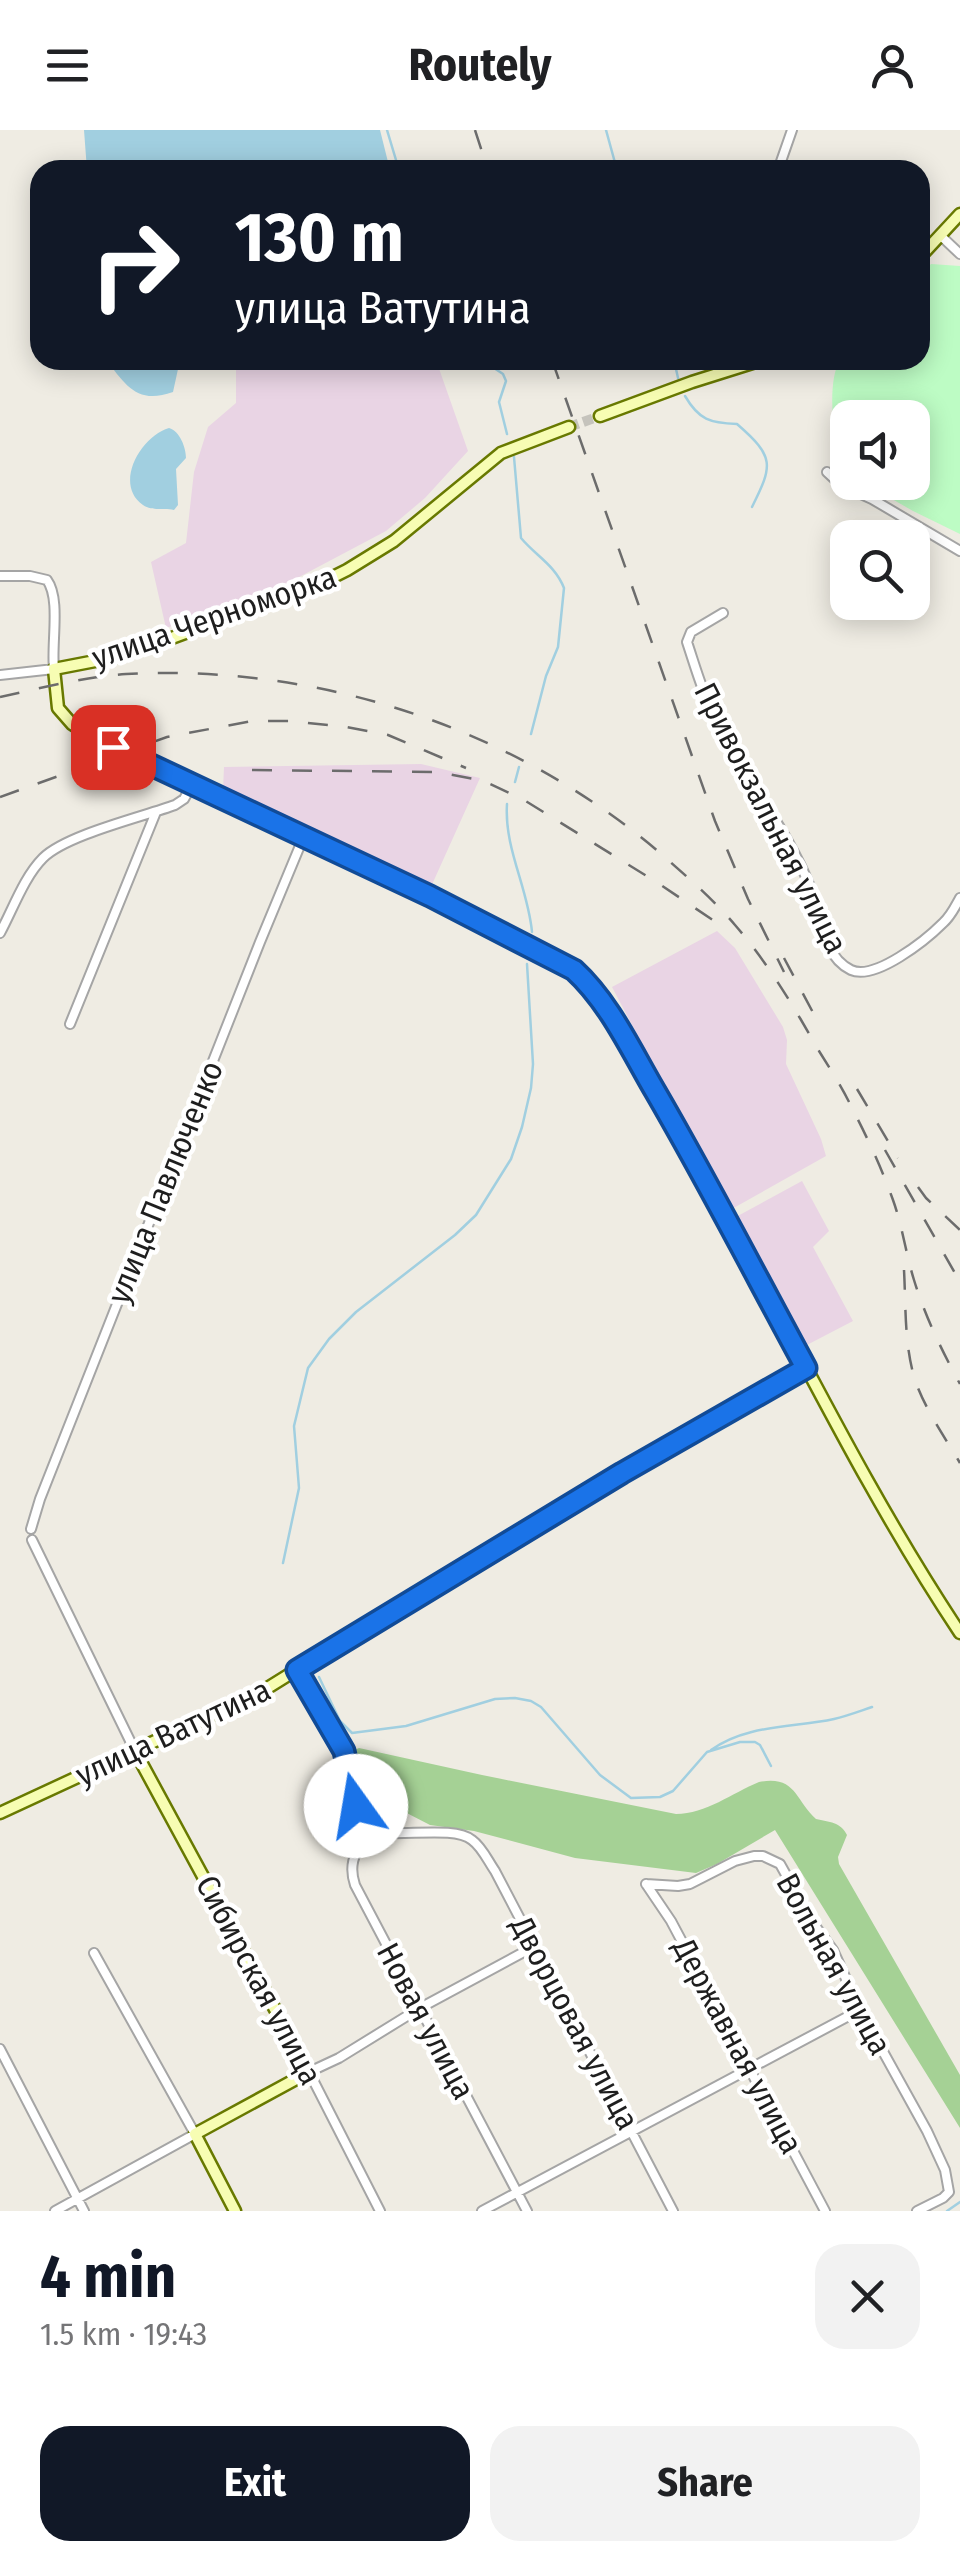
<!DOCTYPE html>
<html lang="en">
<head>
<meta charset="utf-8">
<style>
	:root { --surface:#fff; --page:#f2f2f2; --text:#202124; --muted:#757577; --accent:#111827 }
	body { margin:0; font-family:"Fira Sans Condensed",sans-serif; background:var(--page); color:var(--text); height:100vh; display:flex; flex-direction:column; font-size:38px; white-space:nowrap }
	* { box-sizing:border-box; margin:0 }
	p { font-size:32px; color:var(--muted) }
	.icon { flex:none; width:55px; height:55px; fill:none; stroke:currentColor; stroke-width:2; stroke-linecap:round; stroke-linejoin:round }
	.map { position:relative; height:2081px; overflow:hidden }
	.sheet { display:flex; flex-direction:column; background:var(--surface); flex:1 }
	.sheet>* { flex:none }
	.hud { position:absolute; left:30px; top:30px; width:900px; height:210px; border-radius:30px; box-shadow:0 5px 25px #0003; background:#111827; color:#fff; overflow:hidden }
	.tools { position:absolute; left:830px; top:270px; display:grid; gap:20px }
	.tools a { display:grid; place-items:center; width:100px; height:100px; border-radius:20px; background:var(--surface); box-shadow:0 5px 25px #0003; font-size:50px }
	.pin { position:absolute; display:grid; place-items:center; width:85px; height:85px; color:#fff; margin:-42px; border-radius:20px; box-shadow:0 5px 15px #0006 }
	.me { position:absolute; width:110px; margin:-55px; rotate:347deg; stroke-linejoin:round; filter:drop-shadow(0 0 8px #0008) }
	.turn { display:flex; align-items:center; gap:35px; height:210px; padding:0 40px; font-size:45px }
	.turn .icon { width:130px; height:130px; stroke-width:2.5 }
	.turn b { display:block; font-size:70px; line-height:85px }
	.round { display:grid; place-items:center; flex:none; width:105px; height:105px; border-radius:30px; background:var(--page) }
	.summary { display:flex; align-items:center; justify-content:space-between; height:170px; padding:0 40px }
	h1 { font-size:60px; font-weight:700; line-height:75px; color:var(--accent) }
	.action { display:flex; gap:20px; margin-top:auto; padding:20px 40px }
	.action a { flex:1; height:115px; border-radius:30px; background:var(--accent); color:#fff; font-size:40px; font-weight:700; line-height:115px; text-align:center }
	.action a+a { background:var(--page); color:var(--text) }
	header { display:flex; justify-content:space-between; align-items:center; height:130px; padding:0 40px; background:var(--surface); font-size:45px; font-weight:700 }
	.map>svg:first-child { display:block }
	.industrial { fill:#e9d4e4 }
	.forest { fill:#a5d195 }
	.park { fill:#bdfcc4 }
	.water { fill:#a1cfe0 }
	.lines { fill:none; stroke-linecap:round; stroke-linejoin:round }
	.stream { stroke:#a1cfe0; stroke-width:2.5 }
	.secondary-tunnel { stroke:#c5c3bc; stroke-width:10; stroke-dasharray:10 5; stroke-linecap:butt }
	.street-casing { stroke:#a5a5a5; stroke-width:12 }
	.secondary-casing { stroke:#687900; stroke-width:15 }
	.street { stroke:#fff; stroke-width:8 }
	.secondary { stroke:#f7fdb3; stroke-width:10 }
	.rail { stroke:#6c6c6c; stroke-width:2.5; stroke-dasharray:20 20; stroke-linecap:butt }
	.route-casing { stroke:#114b97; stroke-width:25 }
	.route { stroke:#1a73e8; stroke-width:18 }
	.labels { text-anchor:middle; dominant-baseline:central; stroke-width:9; stroke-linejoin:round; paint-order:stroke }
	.street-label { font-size:32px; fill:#1e1e1e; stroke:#fff }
</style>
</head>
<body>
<header><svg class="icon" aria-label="menu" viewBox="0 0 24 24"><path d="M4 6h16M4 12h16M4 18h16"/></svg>Routely<svg class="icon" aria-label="person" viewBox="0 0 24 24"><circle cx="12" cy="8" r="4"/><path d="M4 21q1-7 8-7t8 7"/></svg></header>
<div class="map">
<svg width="960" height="2081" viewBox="0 0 960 2081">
	<rect width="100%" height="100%" fill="#efece3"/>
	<!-- industrial -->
	<path class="industrial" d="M236 230H436L468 321 425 368 386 401 267 464 166 498 151 432 186 413 194 342 208 297 236 273Z
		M421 634 480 648 430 759 223 660 224 637Z
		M717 801 735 818 783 897 787 910 786 934 821 1009 826 1026 730 1080 612 857Z
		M802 1051 829 1101 813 1117 853 1191 803 1217 734 1088Z"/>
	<!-- forest -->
	<path class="forest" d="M359 1618 482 1645 676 1684C706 1684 732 1663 759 1652 796 1645 795 1670 816 1689 829 1692 841 1692 847 1705L838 1727 839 1734 960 1945V1998L775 1700 717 1734 696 1743 575 1728 474 1701 430 1695 399 1679 363 1668 355 1659 352 1621Z"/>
	<!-- park -->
	<path class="park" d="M931 134 960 136V404L913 381 864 353 912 352V288H848L847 341 840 336C834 310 826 253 840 230H920V145Z"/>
	<!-- water -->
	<path class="water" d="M84 0H380L390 40H87Z
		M106 230H180L173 262C137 275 126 255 106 230Z
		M169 298C180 301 186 318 186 328L176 339 178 375 174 380C164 377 153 382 143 375 113 354 141 306 169 298Z"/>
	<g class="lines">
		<!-- stream -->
		<path class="stream" d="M387 0 399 40
			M606 0 617 40
			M482 230 503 244 506 251 499 272 507 304
			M674 230 678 248
			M685 266C699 290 710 293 737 294 775 327 773 335 752 377
			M514 327 521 408C536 426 555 435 564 458L558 517 546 546 531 604
			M515 652 519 637
			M507 674C504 718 528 758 532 802
			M283 1433 299 1358 294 1296 308 1238 329 1209 356 1182 455 1105 476 1085 511 1029 522 997 531 958 533 934 527 834
			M319 1547 340 1591 352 1603 406 1596 495 1569 515 1568 531 1571 541 1577 600 1645 631 1668 660 1667 673 1661 707 1622 740 1612H755L760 1615 771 1636
			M711 1620C747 1594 793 1598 834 1589 847 1586 860 1581 872 1577
			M947 2081 960 2072"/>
		<!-- secondary-tunnel -->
		<path class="secondary-tunnel" d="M569 297 600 286"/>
		<!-- street casing -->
		<g class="street-casing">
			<path id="street" d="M778 40 792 0
				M941 106 960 124
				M827 342 841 355 872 369 960 421
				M0 446H30L47 450C61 469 51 514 54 539L0 545
				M723 483 691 502 687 512C695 536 702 561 713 584 741 645 787 697 811 759 821 786 822 826 851 840 875 851 926 810 943 793 951 786 955 777 960 768
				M0 803C13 779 24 747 43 728 66 705 142 687 175 675L184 669 193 653
				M70 894 156 682
				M31 1399 40 1369 260 812 304 706
				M32 1410 135 1621
				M297 1540C312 1564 335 1595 344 1622 349 1639 353 1685 365 1697 381 1712 451 1693 472 1710 482 1717 488 1731 495 1741L673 2081
				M368 1699C358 1720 347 1731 355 1755L527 2081
				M646 1754 678 1756 690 1754 735 1731 754 1726H763L780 1734 813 1793 833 1820 860 1880 927 2001 945 2040 949 2062 943 2068 917 2081
				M646 1754 671 1791 825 2081
				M0 1919 84 2081
				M55 2081 195 2004 94 1823
				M380 2081 309 1942 339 1928 420 1878 535 1816
				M482 2081 860 1880"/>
		</g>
		<!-- secondary casing -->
		<g class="secondary-casing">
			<path id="secondary" d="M920 127 960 84
				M600 286 692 252 762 230
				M569 297 501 323 394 411 347 440 325 451 142 519 116 527 54 539 58 578 72 594 84 602 560 831C608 862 640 935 669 985 769 1156 850 1338 960 1503
				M135 1621 309 1942 195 2004 235 2081
				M0 1683 261 1562 436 1453 621 1343 806 1238"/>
		</g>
		<!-- street -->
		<use href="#street" class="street"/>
		<!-- secondary -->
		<use href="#secondary" class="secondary"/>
		<!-- rail -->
		<path class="rail" d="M475 0 488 40
			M552 230 715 691 748 769 784 842
			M0 567C41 558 84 547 126 544 320 534 511 597 659 722 685 745 712 768 735 795 768 833 794 877 819 921 831 940 843 959 853 980 868 1009 882 1039 893 1070 902 1095 906 1124 914 1150 925 1186 942 1221 960 1254
			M252 640 437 642 484 651 524 670 658 753 723 797
			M0 667 167 607 252 591H290L346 597 388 605 466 638
			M784 828 817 890
			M857 959 898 1028
			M885 1020 960 1152
			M918 1057 926 1068 960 1100
			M904 1140C906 1176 904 1214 915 1250 925 1279 944 1306 960 1333"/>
	</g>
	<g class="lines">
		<!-- route casing -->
		<g class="route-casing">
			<path id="route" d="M113 617 430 766 574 840C609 872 631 920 655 961 708 1052 756 1146 806 1238L622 1343 297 1540 344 1621 356 1676"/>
		</g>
		<!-- route -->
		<use href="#route" class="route"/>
	</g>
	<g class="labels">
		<!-- street labels -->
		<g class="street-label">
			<text transform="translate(214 487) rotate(-19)">улица Черноморка</text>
			<text transform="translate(771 688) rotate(63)">Привокзальная улица</text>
			<text transform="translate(165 1052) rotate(-68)">улица Павлюченко</text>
			<text transform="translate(173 1602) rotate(-25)">улица Ватутина</text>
			<text transform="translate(834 1834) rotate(61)">Вольная улица</text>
			<text transform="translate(259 1850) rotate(62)">Сибирская улица</text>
			<text transform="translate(426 1891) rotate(62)">Новая улица</text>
			<text transform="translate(575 1893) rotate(62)">Дворцовая улица</text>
			<text transform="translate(738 1916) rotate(62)">Державная улица</text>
		</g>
	</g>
</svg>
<div class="tools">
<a><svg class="icon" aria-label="sound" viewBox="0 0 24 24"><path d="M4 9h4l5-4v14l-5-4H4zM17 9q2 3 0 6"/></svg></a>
<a><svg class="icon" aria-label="search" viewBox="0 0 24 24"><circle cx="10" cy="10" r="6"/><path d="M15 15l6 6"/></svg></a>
</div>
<div class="pin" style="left:113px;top:617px;background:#d93025"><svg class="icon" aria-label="arrive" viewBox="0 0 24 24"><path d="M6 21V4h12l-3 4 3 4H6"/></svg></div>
<svg class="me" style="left:356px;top:1676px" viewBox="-20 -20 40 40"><circle r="19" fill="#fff"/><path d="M0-13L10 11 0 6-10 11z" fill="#1a73e8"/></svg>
<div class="hud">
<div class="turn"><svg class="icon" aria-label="right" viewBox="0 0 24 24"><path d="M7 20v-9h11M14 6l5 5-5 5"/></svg><div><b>130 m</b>улица Ватутина</div></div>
</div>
</div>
<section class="sheet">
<div class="summary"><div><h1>4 min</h1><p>1.5 km · 19:43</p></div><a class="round"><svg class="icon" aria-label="close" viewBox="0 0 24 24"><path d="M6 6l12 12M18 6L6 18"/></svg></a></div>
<div class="action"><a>Exit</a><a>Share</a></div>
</section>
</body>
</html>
